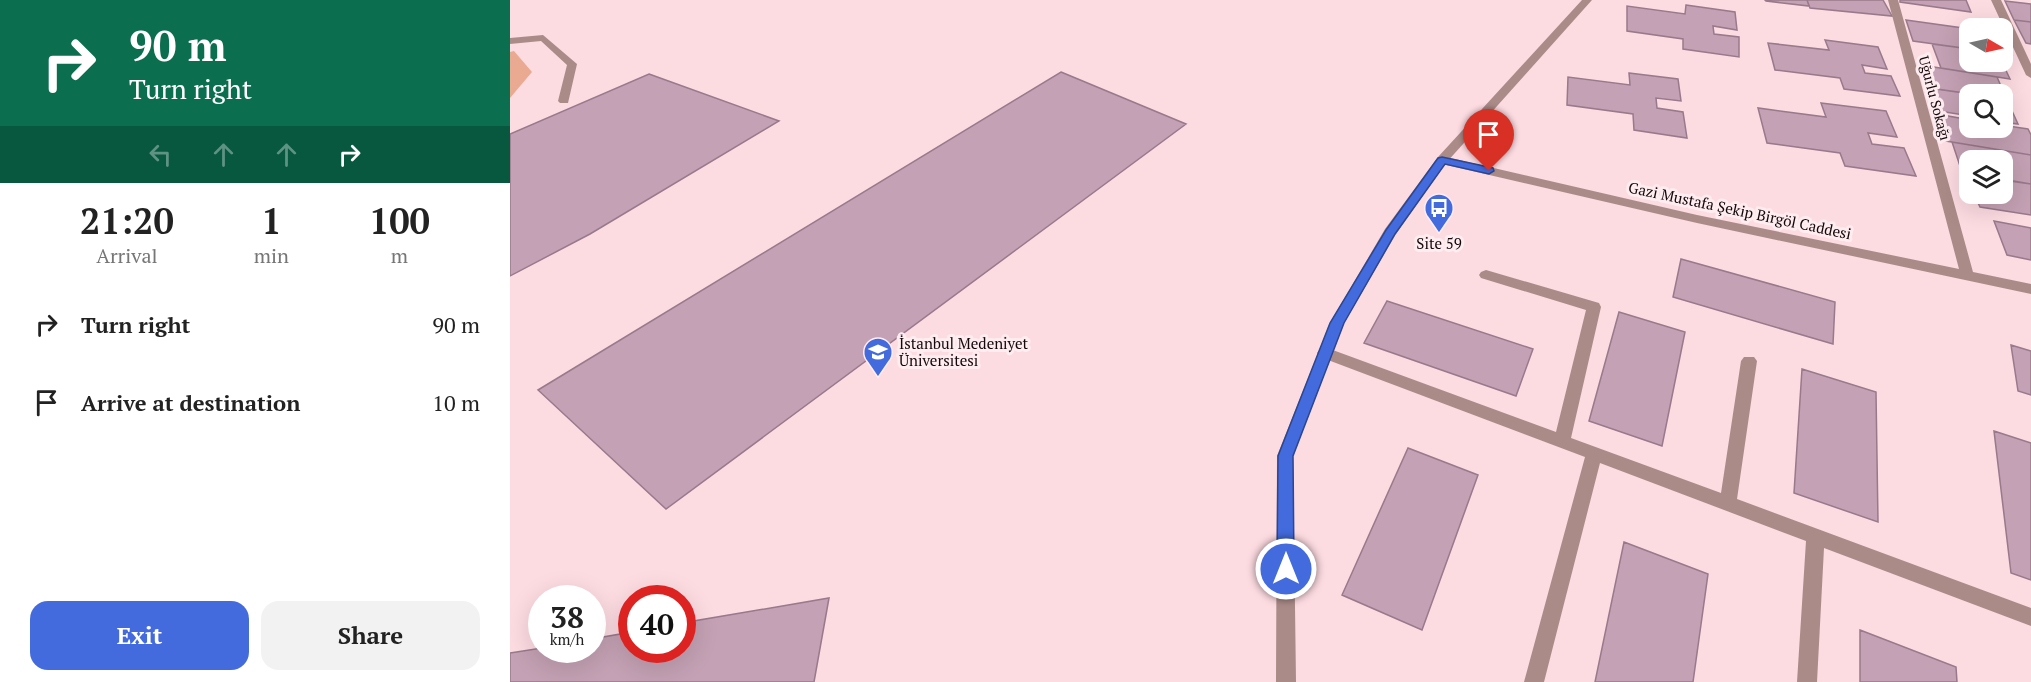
<!DOCTYPE html>
<html lang="en">
<head>
<meta charset="utf-8">
<style>
	:root { --surface:#fff; --page:#f2f2f2; --text:#222; --muted:#767676; --accent:#436bdd }
	body { margin:0; font-family:"PT Serif",serif; background:var(--page); color:var(--text); height:100vh; display:flex; flex-direction:column; font-size:22px; white-space:nowrap }
	* { box-sizing:border-box; margin:0 }
	p { font-size:20px; color:var(--muted) }
	.icon { flex:none; width:33px; height:33px; fill:none; stroke:currentColor; stroke-width:2; stroke-linecap:round; stroke-linejoin:round }
	.map { position:relative; flex:1; overflow:hidden }
	.drawer { display:flex; flex-direction:column; background:var(--surface); width:510px }
	.drawer>* { flex:none }
	.banner { background:#0b6e4f; color:#fff; overflow:hidden }
	.needle { width:39px; rotate:99deg }
	.fabs { position:absolute; left:1449px; top:18px; display:grid; gap:12px }
	.fabs a { display:grid; place-items:center; width:54px; height:54px; border-radius:12px; background:var(--surface); box-shadow:0 6px 24px #0002; font-size:30px }
	.speed { position:absolute; left:18px; top:585px; display:flex; gap:12px; font-size:30px; font-weight:700; text-align:center }
	.speed>* { display:grid; place-content:center; width:78px; height:78px; border-radius:50%; background:var(--surface); box-shadow:0 6px 24px #0002; line-height:1 }
	.speed small { font-size:15px; font-weight:400 }
	.speed .limit { border:9px solid #d22; background:#fff; color:#111 }
	.pin { position:absolute; display:grid; place-items:center; width:51px; height:51px; color:#fff; margin:-62px -26px; border-radius:50% 50% 50% 0; rotate:-45deg; box-shadow:0 0 6px #0007 }
	.pin .icon { rotate:45deg }
	.me { position:absolute; width:66px; margin:-33px; rotate:0deg; stroke-linejoin:round; filter:drop-shadow(0 0 4px #0008) }
	.turn { display:flex; align-items:center; gap:21px; height:126px; padding:0 30px; font-size:27px }
	.turn .icon { width:78px; height:78px; stroke-width:2.5 }
	.turn b { display:block; font-size:42px; line-height:51px }
	.lanes { display:flex; align-items:center; height:57px; padding:0 30px; background:#0003; justify-content:center; gap:30px; direction:ltr }
	.lanes .off { opacity:.35 }
	.eta { display:flex; justify-content:space-evenly; align-items:center; height:102px; text-align:center }
	.eta b { font-size:36px; font-weight:700; line-height:42px }
	.primary-button { display:flex; gap:12px; margin-top:auto; padding:12px 30px }
	.primary-button a { flex:1; height:69px; border-radius:18px; background:var(--accent); color:#fff; font-size:24px; font-weight:700; line-height:69px; text-align:center }
	.primary-button a+a { background:var(--page); color:var(--text) }
	ul { padding:0; list-style:none }
	li { display:flex; align-items:center; gap:18px; height:78px; padding:0 30px }
	li div { flex:1 }
	li b { display:block; font-size:22px }
	li em { font-style:normal }
	main { display:flex; flex:1; min-height:0 }
	.map>svg:first-child { display:block }
	.green { fill:#e9aa91 }
	.building { fill:#c4a1b4; stroke:#99798b; stroke-width:1.5 }
	.lines { fill:none; stroke-linecap:round; stroke-linejoin:round }
	.service { fill:#ab8b88; fill-rule:evenodd }
	.minor { fill:#ab8b88; fill-rule:evenodd }
	.tertiary { fill:#ab8b88; fill-rule:evenodd }
	.route { fill:#436bdd; stroke:#2c4690; stroke-width:1.5 }
	.labels { text-anchor:middle; dominant-baseline:central; stroke-width:6; stroke-linejoin:round; paint-order:stroke }
	.far-street-label { font-size:14px; fill:#14080b; stroke:#feedf0 }
	.street-label { font-size:15px; fill:#14080b; stroke:#feedf0 }
	.poi-label { font-size:15px; fill:#14080b; stroke:#feedf0 }
</style>
</head>
<body>
<main>
<section class="drawer">
<div class="banner">
<div class="turn"><svg class="icon" aria-label="right" viewBox="0 0 24 24"><path d="M7 20v-9h11M14 6l5 5-5 5"/></svg><div><b>90 m</b>Turn right</div></div>
<div class="lanes"><svg class="icon off" aria-label="left" viewBox="0 0 24 24"><path d="M17 20v-9H6M10 6l-5 5 5 5"/></svg><svg class="icon off" aria-label="ahead" viewBox="0 0 24 24"><path d="M12 20V5M6 11l6-6 6 6"/></svg><svg class="icon off" aria-label="ahead" viewBox="0 0 24 24"><path d="M12 20V5M6 11l6-6 6 6"/></svg><svg class="icon" aria-label="right" viewBox="0 0 24 24"><path d="M7 20v-9h11M14 6l5 5-5 5"/></svg></div>
</div>
<div class="eta">
<div><b>21:20</b><p>Arrival</p></div>
<div><b>1</b><p>min</p></div>
<div><b>100</b><p>m</p></div>
</div>
<ul>
<li><svg class="icon" aria-label="right" viewBox="0 0 24 24"><path d="M7 20v-9h11M14 6l5 5-5 5"/></svg><div><b>Turn right</b></div><em>90 m</em></li>
<li><svg class="icon" aria-label="arrive" viewBox="0 0 24 24"><path d="M6 21V4h12l-3 4 3 4H6"/></svg><div><b>Arrive at destination</b></div><em>10 m</em></li>
</ul>
<div class="primary-button"><a>Exit</a><a>Share</a></div>
</section>
<div class="map">
<svg width="1521" height="682" viewBox="0 0 1521 682">
	<rect width="100%" height="100%" fill="#fcdbe1"/>
	<!-- green -->
	<path class="green" d="M4 51 22 72 0 98V52Z"/>
	<!-- building -->
	<path class="building" d="M1255 0H1297L1299 6 1256 1Z
		M1297 0H1373L1382 16 1300 8Z
		M1390 0H1456L1461 12 1390 2Z
		M1495 1 1521 4V22L1504 20Z
		M1176 5 1225 12 1227 30 1203 26 1204 34 1229 37V57L1173 49V39L1117 31V6L1175 14Z
		M1396 20 1460 29V49L1403 41Z
		M1504 20 1521 22V44L1516 43Z
		M1492 37 1502 55 1492 54Z
		M1315 40 1368 47 1377 69 1352 65 1355 73 1381 76 1390 96 1334 89 1330 78 1265 70 1258 43 1319 50Z
		M1422 44 1460 49V62H1492L1500 79 1431 68Z
		M1411 65 1487 77 1497 100 1492 99V94H1461L1419 88Z
		M551 72 676 124 156 509 28 390Z
		M1119 73 1168 79 1171 101 1146 98 1147 108 1173 112 1177 138 1124 130 1123 114 1057 105 1058 77 1120 85Z
		M139 74 269 121 80 234 0 276V134Z
		M1420 88 1461 94 1460 116 1429 111Z
		M1492 99 1497 100 1508 124 1492 122Z
		M1311 103 1376 111 1387 137 1358 133 1362 144 1394 148 1406 176 1335 166 1330 153 1257 143 1248 108 1316 117Z
		M1427 114 1460 120V128H1492V125L1518 129 1521 135V155L1436 141Z
		M1442 142 1521 155V184L1492 179V160H1460V173L1452 172Z
		M1492 180 1521 184V215L1470 207 1464 194H1492Z
		M1484 221 1521 228V260L1497 255Z
		M1171 259 1325 302 1323 344 1163 297Z
		M877 301 1023 349 1006 396 854 343Z
		M1109 312 1175 332 1152 446 1079 421Z
		M1501 345 1521 351V395L1508 391Z
		M1292 369 1366 392 1368 522 1284 493Z
		M1484 431 1521 443V580L1501 573Z
		M898 448 968 475 912 630 832 595Z
		M1114 542 1198 574 1183 682H1085Z
		M319 598 304 682H0V653L32 648 82 650V639L122 632V650H172V623Z
		M1350 630 1446 667 1447 682H1350Z"/>
	<g class="lines">
		<!-- service -->
		<path class="service" d="M33 35 67 64 58 103H50L48 101 57 65 31 41 0 44V38Z
			M976 270 1089 303 1091 307 1061 438 1211 493 1231 361 1234 357H1244L1247 361 1227 499 1521 608V626L1314 548 1307 682H1287L1296 541 1090 463 1034 682H1014L1075 457 810 357 807 353 810 349H820L1046 432 1076 310 971 278 969 275 971 272Z"/>
		<!-- minor -->
		<path class="minor" d="M1378 0H1388L1463 272 1521 284V294L1187 223 932 164 926 160 932 156 1187 215 1449 269Z
			M1481 0H1491L1521 64V78L1516 75Z"/>
		<!-- tertiary -->
		<path class="tertiary" d="M1072 0H1082L936 163 886 234 834 323 783 456 786 682H766L767 456 820 323 875 229 928 157Z"/>
	</g>
	<!-- route -->
	<path class="route" d="M932 157 983 168 984 171 979 174 935 164 885 234 834 323 783 456 784 569 782 575 776 577 770 575 767 569 768 456 820 323 876 230 928 158Z"/>
	<!-- icons -->
	<defs>
		<g id="bus-pin" transform="scale(1.5)"><path d="M0 17L-7.5 6A9.5 9.5 0 1 1 7.5 6Z" fill="#436bdd" stroke="#feedf0"/><path d="M-5-6H5V4H4V6H2V4H-2V6H-4V4H-5ZM-3.5-4V0h7V-4ZM-3.5 1.2v1.5H-2V1.2ZM2 1.2v1.5H3.5V1.2Z" fill="#fff"/></g>
		<g id="university-pin" transform="scale(1.5)"><path d="M0 17L-7.5 6A9.5 9.5 0 1 1 7.5 6Z" fill="#436bdd" stroke="#feedf0"/><path d="M0-5L7-2L0 1L-7-2ZM-4 1L0 2.5L4 1V4Q0 6-4 4Z" fill="#fff"/></g>
	</defs>
	<g fill-rule="evenodd">
		<use href="#bus-pin" x="929" y="208"/>
		<use href="#university-pin" x="368" y="352"/>
	</g>
	<g class="labels">
		<!-- far-street labels -->
		<g class="far-street-label">
			<text transform="translate(1425 98) rotate(75)">Uğurlu Sokağı</text>
		</g>
		<!-- street labels -->
		<g class="street-label">
			<text transform="translate(1230 210) rotate(12)">Gazi Mustafa Şekip Birgöl Caddesi</text>
		</g>
		<!-- poi labels -->
		<g class="poi-label">
			<text x="929" y="243">Site 59</text>
			<text x="389" y="343" text-anchor="start">İstanbul Medeniyet<tspan x="389" dy="17">Üniversitesi</tspan></text>
		</g>
	</g>
</svg>
<div class="fabs">
<a><svg class="needle" viewBox="-14 -14 28 28"><path d="M0-13l5 13h-10z" fill="#e53935"/><path d="M0 13l5-13h-10z" fill="#767676"/></svg></a>
<a><svg class="icon" aria-label="search" viewBox="0 0 24 24"><circle cx="10" cy="10" r="6"/><path d="M15 15l6 6"/></svg></a>
<a><svg class="icon" aria-label="layers" viewBox="0 0 24 24"><path d="M12 4l9 5-9 5-9-5zM3 14l9 5 9-5"/></svg></a>
</div>
<div class="speed"><div>38<small>km/h</small></div><div class="limit">40</div></div>
<div class="pin" style="left:979px;top:171px;background:#d93025"><svg class="icon" aria-label="arrive" viewBox="0 0 24 24"><path d="M6 21V4h12l-3 4 3 4H6"/></svg></div>
<svg class="me" style="left:776px;top:569px" viewBox="-20 -20 40 40"><circle r="17" fill="#436bdd" stroke="#fff" stroke-width="3"/><path d="M0-11L8 9 0 5-8 9z" fill="#fff"/></svg>
</div>
</main>
</body>
</html>
